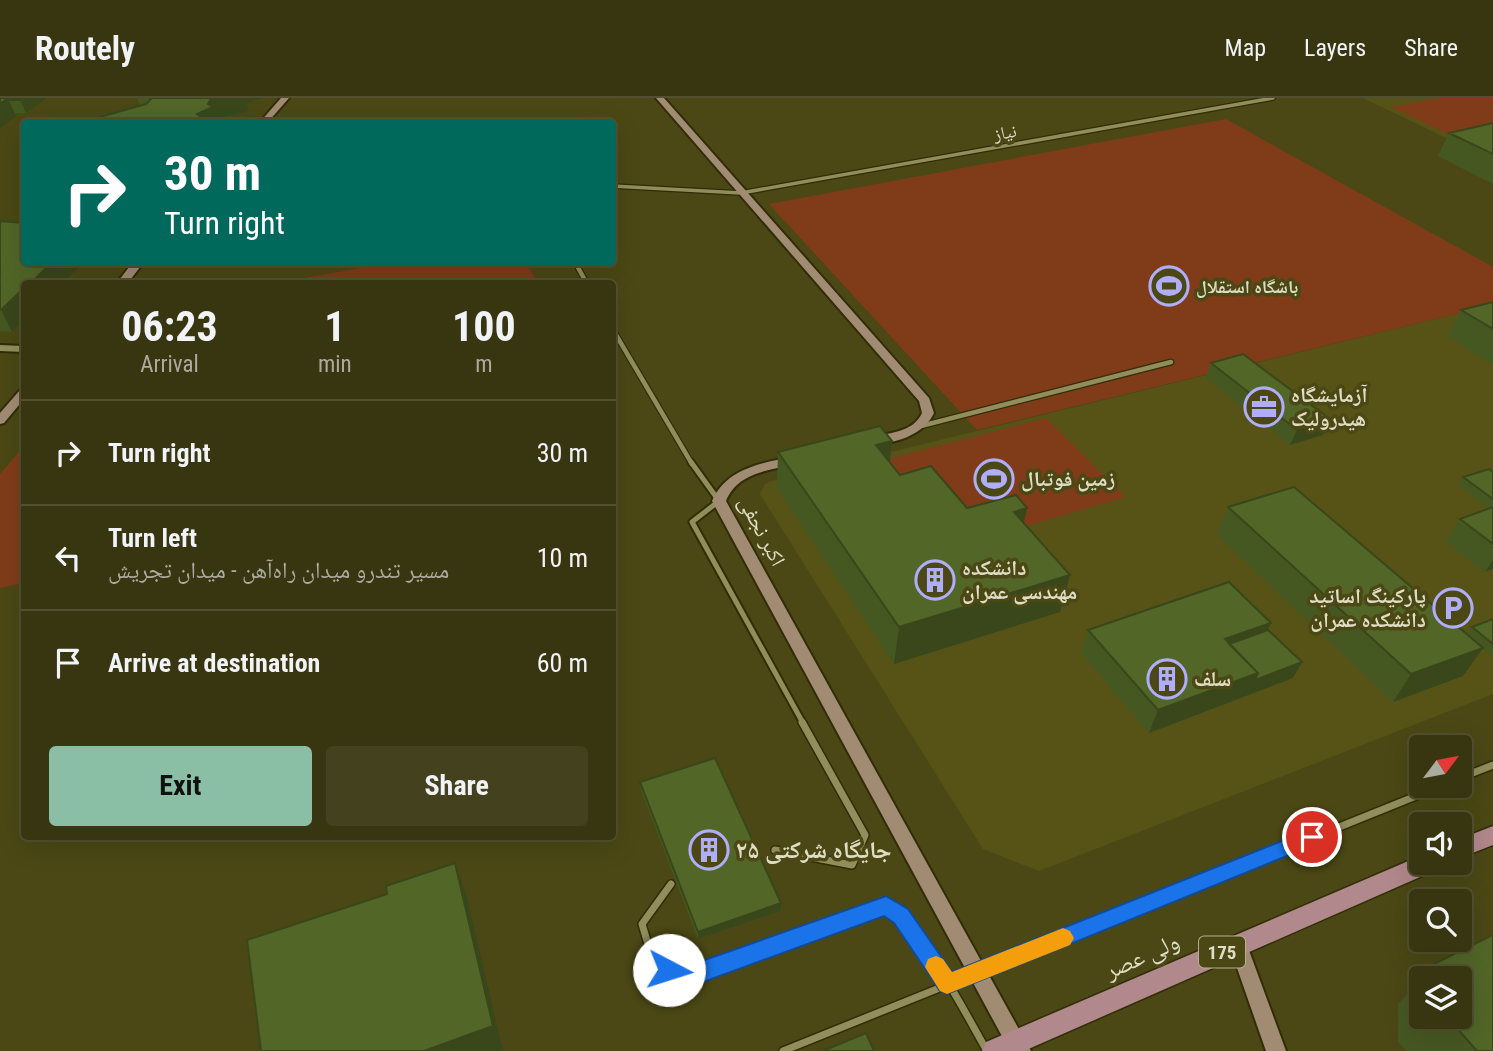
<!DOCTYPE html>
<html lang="en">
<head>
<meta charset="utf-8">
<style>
	:root { --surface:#383610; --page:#43411e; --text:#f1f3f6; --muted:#abab9f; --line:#525030; --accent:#8abfa5 }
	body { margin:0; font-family:"Roboto Condensed","Noto Naskh Arabic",sans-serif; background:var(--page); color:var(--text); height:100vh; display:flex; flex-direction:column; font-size:26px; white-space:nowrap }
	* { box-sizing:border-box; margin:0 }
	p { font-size:23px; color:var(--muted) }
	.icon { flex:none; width:38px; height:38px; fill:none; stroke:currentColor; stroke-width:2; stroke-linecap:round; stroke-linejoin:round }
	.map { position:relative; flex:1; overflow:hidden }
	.details { position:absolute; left:21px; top:182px; width:595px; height:560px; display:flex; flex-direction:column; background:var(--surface); border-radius:7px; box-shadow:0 7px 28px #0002,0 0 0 2px var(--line) }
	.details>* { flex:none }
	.hud { position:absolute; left:21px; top:21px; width:595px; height:147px; border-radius:7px; box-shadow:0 7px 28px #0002,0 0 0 2px var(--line); background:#00695c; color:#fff; overflow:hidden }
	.needle { width:46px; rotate:58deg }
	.tools { position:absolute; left:1409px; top:637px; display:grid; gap:14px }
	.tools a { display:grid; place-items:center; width:63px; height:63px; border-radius:7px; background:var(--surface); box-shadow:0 7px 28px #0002,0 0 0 2px var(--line); font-size:35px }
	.pin { position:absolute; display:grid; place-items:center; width:60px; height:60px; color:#fff; margin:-30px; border:4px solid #fff; border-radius:50%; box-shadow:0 2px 7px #0007 }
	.me { position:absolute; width:77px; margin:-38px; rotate:95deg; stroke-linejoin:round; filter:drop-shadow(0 0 5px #0008) }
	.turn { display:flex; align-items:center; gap:24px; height:147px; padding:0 28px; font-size:32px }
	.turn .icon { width:91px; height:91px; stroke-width:2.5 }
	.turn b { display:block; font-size:49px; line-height:60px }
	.eta { display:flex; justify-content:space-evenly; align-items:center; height:119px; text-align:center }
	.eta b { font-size:42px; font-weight:700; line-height:49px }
	.action { display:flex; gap:14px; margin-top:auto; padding:14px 28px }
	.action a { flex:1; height:80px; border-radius:7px; background:var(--accent); color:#111; font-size:28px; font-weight:700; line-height:80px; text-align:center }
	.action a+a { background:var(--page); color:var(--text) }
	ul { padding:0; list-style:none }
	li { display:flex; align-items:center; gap:21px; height:105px; padding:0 28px; border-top:2px solid var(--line) }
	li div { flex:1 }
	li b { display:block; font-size:26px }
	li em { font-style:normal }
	header { display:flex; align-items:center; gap:42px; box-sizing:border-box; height:98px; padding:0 35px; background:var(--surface); border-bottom:2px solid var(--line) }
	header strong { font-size:33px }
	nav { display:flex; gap:38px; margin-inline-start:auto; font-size:24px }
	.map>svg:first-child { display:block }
	.built { fill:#575316 }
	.green { fill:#803c19 }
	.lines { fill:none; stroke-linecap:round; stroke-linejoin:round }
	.service-far3-casing { stroke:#302d07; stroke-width:6 }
	.service-far2-casing { stroke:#302d07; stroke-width:7 }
	.service-far1-casing { stroke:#302d07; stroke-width:9 }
	.service-casing { stroke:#302d07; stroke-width:10 }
	.tertiary-casing { stroke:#302d07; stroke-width:4 }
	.secondary-casing { stroke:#302d07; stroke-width:4 }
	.primary-casing { stroke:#302d07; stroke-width:3 }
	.service-far3 { stroke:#918e5c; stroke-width:3.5 }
	.service-far2 { stroke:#918e5c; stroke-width:4.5 }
	.service-far1 { stroke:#918e5c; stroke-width:5 }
	.service { stroke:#918e5c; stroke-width:7 }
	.tertiary { fill:#918e5c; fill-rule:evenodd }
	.secondary { fill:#a18b73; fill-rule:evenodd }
	.primary { fill:#b1888b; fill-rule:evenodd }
	.wall { fill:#465822; fill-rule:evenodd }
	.shaded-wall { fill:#39471b }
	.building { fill:#516627; stroke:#39471b; stroke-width:2 }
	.route { fill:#1a73e8; stroke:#114b97; stroke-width:2 }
	.slow { fill:#f59e0b }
	.labels { text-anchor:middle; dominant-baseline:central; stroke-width:7; stroke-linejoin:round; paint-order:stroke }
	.far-street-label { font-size:18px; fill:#dfdec4; stroke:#4b4815 }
	.far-poi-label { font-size:18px; font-weight:bold; fill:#dfdec4; stroke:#4b4815; text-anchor:start }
	.shield { fill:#4b4815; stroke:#b3b190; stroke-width:2 }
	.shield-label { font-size:19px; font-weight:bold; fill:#dfdec4 }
	.poi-label { font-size:21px; font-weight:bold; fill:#dfdec4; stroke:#4b4815; text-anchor:start }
	.street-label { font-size:21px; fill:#dfdec4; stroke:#4b4815 }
	.near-poi-label { font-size:24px; font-weight:bold; fill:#dfdec4; stroke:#4b4815; text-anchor:start }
	.near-street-label { font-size:24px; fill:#dfdec4; stroke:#4b4815 }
</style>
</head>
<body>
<header>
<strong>Routely</strong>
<nav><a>Map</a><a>Layers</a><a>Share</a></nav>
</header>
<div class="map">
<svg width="1493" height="953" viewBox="0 0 1493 953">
	<rect width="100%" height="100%" fill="#4b4815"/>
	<!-- built -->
	<path class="built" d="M1363 0H1493L1469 51Z
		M1493 207V596L1039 773 983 751 760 396 765 386 772 383Z"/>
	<!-- green -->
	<path class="green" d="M1438 0H1493V27L1448 36 1391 9Z
		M1226 21 1493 169V207L977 332 769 106Z
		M393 164 526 165 538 185H278Z
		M1046 320 1126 399 961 447 877 364Z
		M24 348V485L0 490V376Z"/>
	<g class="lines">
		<!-- service-far3 casing -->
		<g class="service-far3-casing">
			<path id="service-far3" d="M612 88 741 95 1273 0"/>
		</g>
		<!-- service-far2 casing -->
		<g class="service-far2-casing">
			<path id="service-far2" d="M575 164 587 186
				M612 230 692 366
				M921 328 1171 264"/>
		</g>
		<!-- service-far1 casing -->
		<g class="service-far1-casing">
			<path id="service-far1" d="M691 364 719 403 692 424 803 625"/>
		</g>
		<!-- service casing -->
		<g class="service-casing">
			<path id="service" d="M1460 680 1493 667
				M775 752 852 767 865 737 802 624
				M671 786 642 826 653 863 684 880 886 808C931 846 958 902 987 953
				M783 953 1441 688"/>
		</g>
		<!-- tertiary casing -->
		<g class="tertiary-casing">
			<path id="tertiary" d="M0 247 24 248V254L0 253Z"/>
		</g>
		<!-- secondary casing -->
		<g class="secondary-casing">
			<path id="secondary" d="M281 0H289L268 24H260Z
				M656 0H664L929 300 934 315C924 337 892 348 869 345L867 342 869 339C888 335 913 335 922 315L919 303Z
				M133 164H144L127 186H116Z
				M24 291V301L4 325 0 326V315L20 292Z
				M796 358 802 362 800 365C773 372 738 373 726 403L1031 953H1010L712 403C727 369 763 365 796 358Z
				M1238 838 1245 841 1247 847 1286 953H1266L1229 847 1231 841Z"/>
		</g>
		<!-- primary casing -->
		<g class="primary-casing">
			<path id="primary" d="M1493 728V747L1460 760V741Z
				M1420 758 1421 765H1439L1436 772 1024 953H982L986 944Z"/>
		</g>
		<!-- service-far3 -->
		<use href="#service-far3" class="service-far3"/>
		<!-- service-far2 -->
		<use href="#service-far2" class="service-far2"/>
		<!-- service-far1 -->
		<use href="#service-far1" class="service-far1"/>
		<!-- service -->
		<use href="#service" class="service"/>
		<!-- tertiary -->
		<use href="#tertiary" class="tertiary"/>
		<!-- secondary -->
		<use href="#secondary" class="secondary"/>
		<!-- primary -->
		<use href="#primary" class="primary"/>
	</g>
	<!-- wall -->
	<path class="wall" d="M0 0H47L26 15H15L16 18Z
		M137 0H263L247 5 249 13 219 20 218 24H92L140 8Z
		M1493 25V86L1438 58 1449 35Z
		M0 123 12 234 0 233Z
		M1493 204V267L1448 238 1461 212Z
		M1211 265 1323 337 1290 347 1206 280Z
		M892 343 890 364 900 377 967 410 1024 425 1070 477 1060 514 894 566 777 390 778 354Z
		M1493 374V471L1485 474 1446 444 1460 421 1490 411 1458 387 1463 379Z
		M1228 409 1467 536 1472 529 1493 521V558L1482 550 1463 578 1393 604 1217 437Z
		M1271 525 1268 532 1302 564 1293 580 1149 635 1081 555 1088 532Z
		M640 684 781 805V813L698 841 641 692Z
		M1493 837V953H1406L1398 944V906L1434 866ZM1421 880H1460V919H1421Z"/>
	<!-- shaded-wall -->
	<path class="shaded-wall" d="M8 0 16 18 0 30V6Z
		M23 0H47L26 15 20 2Z
		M211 0H263L247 5 249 13 219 20 218 24H200L197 16Z
		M52 164H83L62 186H30Z
		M24 190V222L12 234 1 212Z
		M1330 321 1323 337 1290 347 1297 332Z
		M892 343 888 379 876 347Z
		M1027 410 1019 447 1014 414Z
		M1493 462V471L1485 474Z
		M1070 477 1060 514 894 566 899 529Z
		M1271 525 1260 548 1232 558 1225 541Z
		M1483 550 1463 578 1393 604 1411 576Z
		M1302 564 1293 580 1149 635 1158 612 1258 575Z
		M455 765 467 799 503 953H424Z
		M781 805V813L698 841V834Z"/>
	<!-- building -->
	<path class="building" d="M0 0H8L0 6Z
		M2 0H23L20 2H9L8 0Z
		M150 0H211L208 6 213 9 197 16 208 24H92L100 19 146 6 151 1Z
		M1493 25V56L1449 35Z
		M0 123 24 125V164H52L30 186H24V190L1 212H0Z
		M1493 204V231L1461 212Z
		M1243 256 1330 321 1297 332 1211 265Z
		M880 328 892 343 876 347 900 377 931 368 967 410 1016 397 1027 410 1014 414 1070 477 899 529 778 354Z
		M1489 371 1493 374V401L1463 379Z
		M1294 389 1483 550 1411 576 1228 409Z
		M1493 409V446L1460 421Z
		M1229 484 1271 525 1225 541 1258 575 1158 612 1088 532Z
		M1493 521V546L1472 529Z
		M1268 532 1302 564 1255 582 1258 575 1229 546Z
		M715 660 781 805 698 834 640 684Z
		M455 765 493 928 424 953H261L247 842 387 796 386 788Z
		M1493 837V953H1477L1447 919H1460V880H1434V866Z
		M866 935 874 953H823Z"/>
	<!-- route -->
	<path class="route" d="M1312 731 1319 733 1322 739 1319 745 947 896 940 893 894 825 884 818 684 891 661 879 658 872 661 864 669 861 685 869 886 798 908 811 952 874Z"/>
	<!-- slow -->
	<path class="slow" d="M1063 830 1070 833 1074 840 1070 847 947 896 940 893 925 869 928 861 936 858 943 861 952 874Z"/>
	<!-- icons -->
	<defs>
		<g id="stadium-ring" transform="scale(2.0125)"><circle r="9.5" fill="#4b4815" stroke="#b0aefa" stroke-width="1.5"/><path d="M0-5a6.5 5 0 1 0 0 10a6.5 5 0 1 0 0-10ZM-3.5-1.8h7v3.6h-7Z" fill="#b0aefa"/></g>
		<g id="office-ring" transform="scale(2.0125)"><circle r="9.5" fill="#4b4815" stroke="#b0aefa" stroke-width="1.5"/><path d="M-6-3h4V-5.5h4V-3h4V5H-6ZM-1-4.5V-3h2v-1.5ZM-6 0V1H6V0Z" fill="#b0aefa"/></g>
		<g id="building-ring" transform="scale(2.0125)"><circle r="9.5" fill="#4b4815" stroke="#b0aefa" stroke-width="1.5"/><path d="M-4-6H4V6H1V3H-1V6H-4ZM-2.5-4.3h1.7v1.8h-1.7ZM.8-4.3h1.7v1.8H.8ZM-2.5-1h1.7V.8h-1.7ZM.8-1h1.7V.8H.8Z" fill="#b0aefa"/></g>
		<g id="parking-ring" transform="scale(2.0125)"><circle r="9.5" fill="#4b4815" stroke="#b0aefa" stroke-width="1.5"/><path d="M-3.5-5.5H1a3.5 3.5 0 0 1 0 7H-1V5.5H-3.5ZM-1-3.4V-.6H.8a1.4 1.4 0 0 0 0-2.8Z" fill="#b0aefa"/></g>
	</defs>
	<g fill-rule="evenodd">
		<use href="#stadium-ring" x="1169" y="188"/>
		<use href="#office-ring" x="1264" y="309"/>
		<use href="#stadium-ring" x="994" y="381"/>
		<use href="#building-ring" x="935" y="482"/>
		<use href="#parking-ring" x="1453" y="510"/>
		<use href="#building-ring" x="1167" y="581"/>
		<use href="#building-ring" x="709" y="752"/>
	</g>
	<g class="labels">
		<!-- far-street labels -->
		<g class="far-street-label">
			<text transform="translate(1005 34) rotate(-10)">نیاز</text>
		</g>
		<!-- far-poi labels -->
		<g class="far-poi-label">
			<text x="1196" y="188">باشگاه استقلال</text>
		</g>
		<!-- shield labels -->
		<rect class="shield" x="1199" y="838.5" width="46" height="31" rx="5"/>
		<g class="shield-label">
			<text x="1222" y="854">175</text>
		</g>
		<!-- poi labels -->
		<g class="poi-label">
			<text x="1291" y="297">آزمایشگاه<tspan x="1291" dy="24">هیدرولیک</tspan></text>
			<text x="1021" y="381">زمین فوتبال</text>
			<text x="962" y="470">دانشکده<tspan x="962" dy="24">مهندسی عمران</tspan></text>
			<text x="1426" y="498" text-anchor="end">پارکینگ اساتید<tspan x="1426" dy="24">دانشکده عمران</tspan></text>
			<text x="1194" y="581">سلف</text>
		</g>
		<!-- street labels -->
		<g class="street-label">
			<text transform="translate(762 433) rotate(62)">اکبر نجفی</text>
		</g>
		<!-- near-poi labels -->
		<g class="near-poi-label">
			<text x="736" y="752">جایگاه شرکتی ۲۵</text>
		</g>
		<!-- near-street labels -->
		<g class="near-street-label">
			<text transform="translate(1142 858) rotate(-24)">ولی عصر</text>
		</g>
	</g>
</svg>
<div class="tools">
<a><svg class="needle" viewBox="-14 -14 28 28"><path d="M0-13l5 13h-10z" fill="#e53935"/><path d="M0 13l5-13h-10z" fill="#abab9f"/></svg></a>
<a><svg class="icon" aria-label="sound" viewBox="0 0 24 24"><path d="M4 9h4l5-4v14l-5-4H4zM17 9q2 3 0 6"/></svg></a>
<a><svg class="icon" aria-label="search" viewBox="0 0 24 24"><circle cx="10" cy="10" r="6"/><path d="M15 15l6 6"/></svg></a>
<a><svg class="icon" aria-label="layers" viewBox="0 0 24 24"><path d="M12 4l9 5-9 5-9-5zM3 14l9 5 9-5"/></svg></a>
</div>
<div class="pin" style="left:1312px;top:739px;background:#d93025"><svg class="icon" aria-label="arrive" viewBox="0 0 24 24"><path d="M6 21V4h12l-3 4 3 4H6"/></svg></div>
<svg class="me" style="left:669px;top:872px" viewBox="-20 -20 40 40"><circle r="19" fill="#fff"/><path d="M0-13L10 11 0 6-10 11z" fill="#1a73e8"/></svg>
<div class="hud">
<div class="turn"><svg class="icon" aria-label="right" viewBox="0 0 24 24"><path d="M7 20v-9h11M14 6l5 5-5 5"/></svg><div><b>30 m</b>Turn right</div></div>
</div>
<section class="details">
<div class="eta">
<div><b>06:23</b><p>Arrival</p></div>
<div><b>1</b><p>min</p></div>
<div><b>100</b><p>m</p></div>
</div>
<ul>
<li><svg class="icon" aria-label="right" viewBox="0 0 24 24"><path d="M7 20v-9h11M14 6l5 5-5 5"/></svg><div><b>Turn right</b></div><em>30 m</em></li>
<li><svg class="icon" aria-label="left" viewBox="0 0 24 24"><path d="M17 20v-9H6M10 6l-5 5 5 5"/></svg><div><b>Turn left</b><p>مسیر تندرو میدان راه‌آهن - میدان تجریش</p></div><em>10 m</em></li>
<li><svg class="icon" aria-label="arrive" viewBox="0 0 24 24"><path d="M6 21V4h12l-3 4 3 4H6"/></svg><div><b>Arrive at destination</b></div><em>60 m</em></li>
</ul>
<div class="action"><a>Exit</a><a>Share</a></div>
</section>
</div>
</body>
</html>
